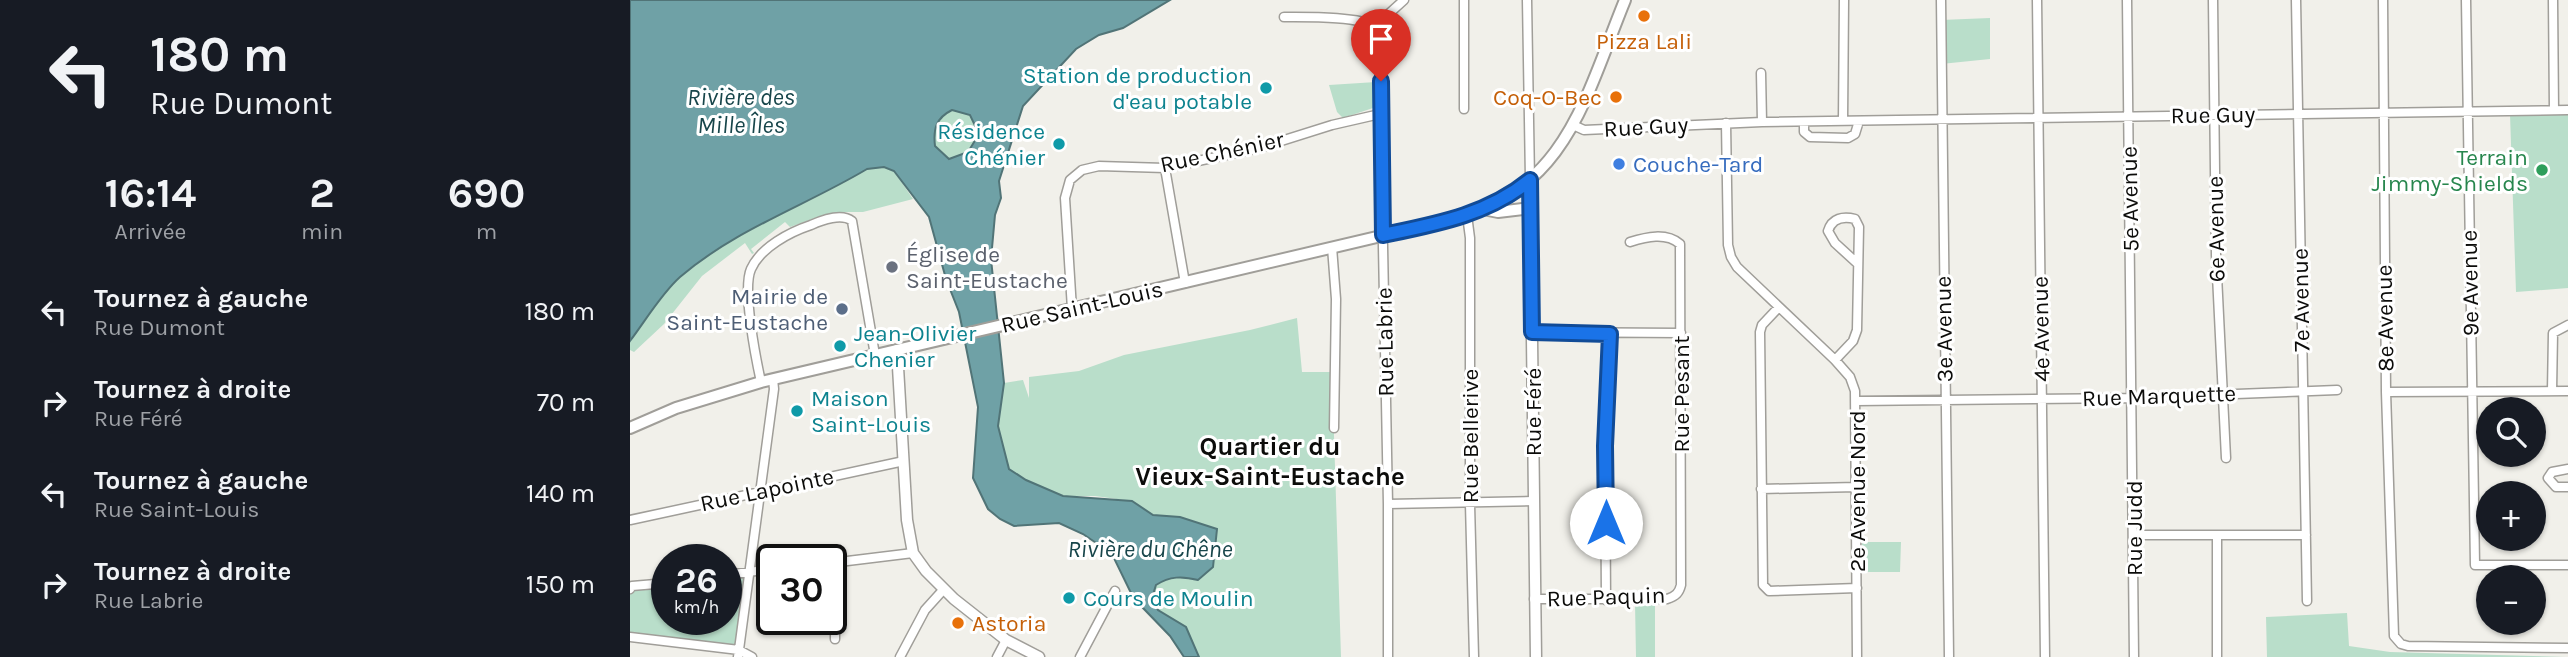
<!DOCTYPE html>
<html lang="fr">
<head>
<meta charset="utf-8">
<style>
	:root { --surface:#171b24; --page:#20242c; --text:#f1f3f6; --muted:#9ea1a6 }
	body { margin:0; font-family:Karla,sans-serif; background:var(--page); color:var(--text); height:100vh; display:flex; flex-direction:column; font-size:26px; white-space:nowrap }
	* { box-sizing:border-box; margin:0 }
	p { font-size:23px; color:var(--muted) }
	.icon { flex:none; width:38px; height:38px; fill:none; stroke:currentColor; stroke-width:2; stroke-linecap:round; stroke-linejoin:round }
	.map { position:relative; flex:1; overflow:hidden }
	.panel { display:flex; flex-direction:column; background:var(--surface); width:630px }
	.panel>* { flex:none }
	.hud { background:#171b24; color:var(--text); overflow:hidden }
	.controls { position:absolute; left:1846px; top:397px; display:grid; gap:14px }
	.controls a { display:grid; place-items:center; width:70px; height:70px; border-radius:50%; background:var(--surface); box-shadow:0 2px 5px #0004; font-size:35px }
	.speed { position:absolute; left:21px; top:544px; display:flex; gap:14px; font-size:35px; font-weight:700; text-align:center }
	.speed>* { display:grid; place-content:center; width:91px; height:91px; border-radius:50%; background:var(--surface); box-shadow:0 2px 5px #0004; line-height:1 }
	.speed small { font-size:18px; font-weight:400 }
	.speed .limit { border:4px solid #111; border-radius:10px; background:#fff; color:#111 }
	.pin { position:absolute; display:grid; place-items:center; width:60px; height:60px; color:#fff; margin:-72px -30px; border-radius:50% 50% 50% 0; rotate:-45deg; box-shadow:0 0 7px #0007 }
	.pin .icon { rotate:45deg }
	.me { position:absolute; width:77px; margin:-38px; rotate:0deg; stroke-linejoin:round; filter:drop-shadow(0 0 5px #0008) }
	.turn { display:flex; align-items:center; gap:24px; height:147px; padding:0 35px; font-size:32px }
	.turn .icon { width:91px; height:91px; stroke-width:2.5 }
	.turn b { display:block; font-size:49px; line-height:60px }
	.eta { display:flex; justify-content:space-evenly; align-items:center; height:119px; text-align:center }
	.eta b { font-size:42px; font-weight:700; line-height:49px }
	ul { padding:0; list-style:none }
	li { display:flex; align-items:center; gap:21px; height:91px; padding:0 35px }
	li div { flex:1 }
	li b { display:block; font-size:26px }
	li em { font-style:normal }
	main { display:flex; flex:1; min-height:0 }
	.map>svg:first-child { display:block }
	.green { fill:#b9deca }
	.water { fill:#6fa1a6; stroke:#517477; stroke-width:2; fill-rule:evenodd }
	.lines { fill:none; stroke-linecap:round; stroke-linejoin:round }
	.minor-casing { stroke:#a09e99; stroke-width:11 }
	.tertiary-casing { stroke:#a09e99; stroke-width:13 }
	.secondary-casing { stroke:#a09e99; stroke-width:14 }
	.minor { stroke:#fff; stroke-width:8 }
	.tertiary { stroke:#fff; stroke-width:10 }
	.secondary { stroke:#fff; stroke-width:10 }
	.route-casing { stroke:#114b97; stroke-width:18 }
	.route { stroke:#1a73e8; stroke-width:12 }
	.food-dot { fill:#e8710a; stroke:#fff; stroke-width:2.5 }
	.culture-dot { fill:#0f9aa8; stroke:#fff; stroke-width:2.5 }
	.shop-dot { fill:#3f7fe0; stroke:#fff; stroke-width:2.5 }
	.leisure-dot { fill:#2e9e5b; stroke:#fff; stroke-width:2.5 }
	.worship-dot { fill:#6b7280; stroke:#fff; stroke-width:2.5 }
	.service-dot { fill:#5c6f8a; stroke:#fff; stroke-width:2.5 }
	.labels { text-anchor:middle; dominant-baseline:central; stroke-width:6; stroke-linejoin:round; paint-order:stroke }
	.food-label { font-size:23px; fill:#c56008; stroke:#fff }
	.culture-label { font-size:23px; fill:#0d838f; stroke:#fff; text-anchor:start }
	.street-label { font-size:23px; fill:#0c0c0a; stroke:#fff }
	.leisure-label { font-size:23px; fill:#27864d; stroke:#fff; text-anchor:end }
	.shop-label { font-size:23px; fill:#366cbe; stroke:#fff; text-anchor:start }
	.worship-label { font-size:23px; fill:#5b616d; stroke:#fff; text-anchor:start }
	.service-label { font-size:23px; fill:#4e5e75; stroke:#fff; text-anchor:end }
	.water-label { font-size:24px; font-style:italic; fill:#17454a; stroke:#fff }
	.quarter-label { font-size:26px; font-weight:bold; fill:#0c0c0a; stroke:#fff }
</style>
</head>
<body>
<main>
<section class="panel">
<div class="hud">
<div class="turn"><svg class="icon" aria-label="left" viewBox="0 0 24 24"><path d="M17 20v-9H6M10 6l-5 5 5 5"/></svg><div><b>180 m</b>Rue Dumont</div></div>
</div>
<div class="eta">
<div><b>16:14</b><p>Arrivée</p></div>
<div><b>2</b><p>min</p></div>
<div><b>690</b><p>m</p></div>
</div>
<ul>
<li><svg class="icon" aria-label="left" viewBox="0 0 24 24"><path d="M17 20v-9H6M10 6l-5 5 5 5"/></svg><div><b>Tournez à gauche</b><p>Rue Dumont</p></div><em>180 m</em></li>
<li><svg class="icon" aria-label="right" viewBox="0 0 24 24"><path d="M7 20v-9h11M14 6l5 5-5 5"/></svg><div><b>Tournez à droite</b><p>Rue Féré</p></div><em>70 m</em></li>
<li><svg class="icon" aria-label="left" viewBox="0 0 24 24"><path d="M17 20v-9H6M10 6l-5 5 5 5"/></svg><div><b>Tournez à gauche</b><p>Rue Saint-Louis</p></div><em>140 m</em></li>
<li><svg class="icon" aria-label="right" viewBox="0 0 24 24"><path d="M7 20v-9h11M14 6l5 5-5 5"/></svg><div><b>Tournez à droite</b><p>Rue Labrie</p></div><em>150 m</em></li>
</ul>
</section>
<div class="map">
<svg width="1938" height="657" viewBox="0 0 1938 657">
	<rect width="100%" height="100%" fill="#f1f0ea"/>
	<!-- green -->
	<path class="green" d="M1360 18V59L1311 64V20Z
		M746 82V103L743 108 713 118 707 112 699 85Z
		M322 110 340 115 349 134 338 153 319 159 305 146C303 129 306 118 322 110Z
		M1938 113V288L1886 292 1880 114Z
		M254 167 264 171 283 199 233 212H209L188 217 160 227 155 222 121 249 124 253 122 254 115 243 72 276 34 324 4 352 0 350V341C15 320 31 294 50 277 107 229 174 206 237 169Z
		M667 318 672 372H702L711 657H569L556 627 528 610 522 599 526 585C540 576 552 576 568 580L550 517 523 515 501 501 465 496H433L396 480 379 469 368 426 374 383 393 380 399 398V377L449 371 494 355 620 330Z
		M1232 542H1271L1270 572H1232Z
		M120 572 110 612 109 650 0 637V589L37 583V620H96V575Z
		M1005 603H1025V657H1006Z
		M1717 613 1719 646 1760 652 1936 657H1637L1636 617Z"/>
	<!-- water -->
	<path class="water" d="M0 0H540L493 28 469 35 446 49 393 106 369 181 371 198 365 215 361 259 374 383 368 426 379 469 396 480 433 496 502 501 523 515 550 517 587 529 583 567 568 580C552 576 540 576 526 585L522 598 528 610 556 627 569 657H554L540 636 513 608 500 591 483 556 475 549 453 534 429 523 384 526 370 519 358 509 343 478 348 407 329 312 316 279 299 217 264 171 254 167 237 169C175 206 106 229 50 277 31 294 16 320 0 341ZM322 110 340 115 349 134 338 152 319 159 305 146C303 129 306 118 322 110Z"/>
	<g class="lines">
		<!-- minor casing -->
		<g class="minor-casing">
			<path id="minor" d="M834 0V109
				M897 0 900 180
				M1311 0 1319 657
				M1407 0 1415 657
				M1497 0 1504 657
				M1583 0 1586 255 1596 458
				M1666 0 1677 601
				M1753 0 1756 392 1764 636 1771 644 1778 646 1938 648
				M1836 0 1845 565H1938
				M1923 0 1924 110
				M654 17C681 17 726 16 750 27
				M1131 73 1132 122
				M1213 121 1214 0
				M1174 122V132L1180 137 1218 138 1225 134 1229 121
				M1096 123 1098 245 1101 257 1107 267 1205 360 1220 377 1225 391 1227 657
				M943 125 954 130 1132 122 1938 110
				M535 168 555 283
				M837 215 840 238V504L844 657
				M702 247 706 299 704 428
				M1149 307 1132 325 1130 332 1133 585 1139 591 1227 588
				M442 309 435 198 440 180 452 170 469 166 535 168 629 148 702 125 750 114
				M903 332 1051 333
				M1205 360 1223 341 1227 330 1229 227 1225 219C1213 216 1202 218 1198 231L1205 243 1228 264
				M131 382C126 359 112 289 121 269 131 247 160 232 181 225 192 220 212 213 222 221L245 355
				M1922 391 1923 333 1938 325
				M1756 392 1938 391
				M1226 401 1503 398 1707 390
				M1938 469 1922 472 1918 478 1926 487H1938
				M1131 489 1227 487
				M758 504 904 501
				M0 520 274 461
				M1505 535H1676
				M201 563 283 553
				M205 563V639
				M96 575 142 569
				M0 589 2 586 37 583
				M904 599H1037C1046 596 1049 593 1051 585L1050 244C1036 232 1016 237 1000 242
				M976 600 975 445 980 334
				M0 637 109 650 122 657
				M108 657 144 389 143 379
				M270 657 295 610 314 589
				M367 657 376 640
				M450 657 485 591
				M758 657V504L749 40 753 19 774 0
				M1587 657V536"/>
		</g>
		<!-- tertiary casing -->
		<g class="tertiary-casing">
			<path id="tertiary" d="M900 180 906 657
				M267 350 277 520 283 553 296 571 324 599 376 640 409 657"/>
		</g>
		<!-- secondary casing -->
		<g class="secondary-casing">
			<path id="secondary" d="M853 209 868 212 901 208
				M0 428 46 408 131 382 819 220C936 192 955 98 995 0"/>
		</g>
		<!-- minor -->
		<use href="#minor" class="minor"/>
		<!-- tertiary -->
		<use href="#tertiary" class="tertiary"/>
		<!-- secondary -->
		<use href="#secondary" class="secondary"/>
	</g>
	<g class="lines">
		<!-- route casing -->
		<g class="route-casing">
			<path id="route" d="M751 81 753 235C806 224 857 215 900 180L902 332 980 334 975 446 976 523"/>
		</g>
		<!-- route -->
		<use href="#route" class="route"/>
	</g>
	<!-- markers -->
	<g class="food-dot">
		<circle cx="1014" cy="16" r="7"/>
		<circle cx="986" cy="97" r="7"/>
		<circle cx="328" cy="623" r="7"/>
	</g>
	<g class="culture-dot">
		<circle cx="636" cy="88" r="7"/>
		<circle cx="429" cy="144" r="7"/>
		<circle cx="210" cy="346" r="7"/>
		<circle cx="167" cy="411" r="7"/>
		<circle cx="439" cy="598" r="7"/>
	</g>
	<circle class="shop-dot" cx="989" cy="164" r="7"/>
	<circle class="leisure-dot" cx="1912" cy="170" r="7"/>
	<circle class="worship-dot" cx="262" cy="267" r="7"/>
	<circle class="service-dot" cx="212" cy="309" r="7"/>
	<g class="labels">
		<!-- food labels -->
		<g class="food-label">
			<text x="1014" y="41">Pizza Lali</text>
			<text x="972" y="97" text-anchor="end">Coq-O-Bec</text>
			<text x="342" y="623" text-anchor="start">Astoria</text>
		</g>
		<!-- culture labels -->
		<g class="culture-label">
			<text x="622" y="75" text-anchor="end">Station de production<tspan x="622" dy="26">d'eau potable</tspan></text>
			<text x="415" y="131" text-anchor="end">Résidence<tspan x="415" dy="26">Chénier</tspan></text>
			<text x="224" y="333">Jean-Olivier<tspan x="224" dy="26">Chenier</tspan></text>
			<text x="181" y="398">Maison<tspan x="181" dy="26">Saint-Louis</tspan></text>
			<text x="453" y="598">Cours de Moulin</text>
		</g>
		<!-- street labels -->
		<g class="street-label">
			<text transform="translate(1583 115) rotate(-1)">Rue Guy</text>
			<text transform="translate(1016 127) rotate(-3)">Rue Guy</text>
			<text transform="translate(592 152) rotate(-12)">Rue Chénier</text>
			<text transform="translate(1500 199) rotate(-91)">5e Avenue</text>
			<text transform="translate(1586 229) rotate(-91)">6e Avenue</text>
			<text transform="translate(1840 283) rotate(-91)">9e Avenue</text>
			<text transform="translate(1671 300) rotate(-91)">7e Avenue</text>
			<text transform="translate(452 307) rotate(-13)">Rue Saint-Louis</text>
			<text transform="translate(1755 318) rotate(-91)">8e Avenue</text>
			<text transform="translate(1314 329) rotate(-91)">3e Avenue</text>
			<text transform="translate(1411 329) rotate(-91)">4e Avenue</text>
			<text transform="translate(755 342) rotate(-91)">Rue Labrie</text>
			<text transform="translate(1051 394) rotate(-90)">Rue Pesant</text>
			<text transform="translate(1529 396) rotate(-2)">Rue Marquette</text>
			<text transform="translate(903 412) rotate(-90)">Rue Féré</text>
			<text transform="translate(840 436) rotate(-90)">Rue Bellerive</text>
			<text transform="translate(137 490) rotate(-12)">Rue Lapointe</text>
			<text transform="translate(1227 491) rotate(-90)">2e Avenue Nord</text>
			<text transform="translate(1504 528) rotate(-90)">Rue Judd</text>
			<text transform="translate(976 597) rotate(-2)">Rue Paquin</text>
		</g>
		<!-- leisure labels -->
		<g class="leisure-label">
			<text x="1898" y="157">Terrain<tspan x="1898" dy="26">Jimmy-Shields</tspan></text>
		</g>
		<!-- shop labels -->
		<g class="shop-label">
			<text x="1003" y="164">Couche-Tard</text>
		</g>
		<!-- worship labels -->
		<g class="worship-label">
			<text x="276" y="254">Église de<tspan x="276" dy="26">Saint-Eustache</tspan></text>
		</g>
		<!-- service labels -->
		<g class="service-label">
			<text x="198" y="296">Mairie de<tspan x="198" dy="26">Saint-Eustache</tspan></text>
		</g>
		<!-- water labels -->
		<g class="water-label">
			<text x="111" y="97">Rivière des<tspan x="111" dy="28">Mille Îles</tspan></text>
			<text x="520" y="549">Rivière du Chêne</text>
		</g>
		<!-- quarter labels -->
		<g class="quarter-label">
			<text x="640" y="446">Quartier du<tspan x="640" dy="30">Vieux-Saint-Eustache</tspan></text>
		</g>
	</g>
</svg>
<div class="controls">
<a><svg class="icon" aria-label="search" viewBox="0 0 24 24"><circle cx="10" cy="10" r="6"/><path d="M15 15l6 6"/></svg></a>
<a>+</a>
<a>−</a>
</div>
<div class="speed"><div>26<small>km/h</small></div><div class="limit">30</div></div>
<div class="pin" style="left:751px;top:81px;background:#d93025"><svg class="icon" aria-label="arrive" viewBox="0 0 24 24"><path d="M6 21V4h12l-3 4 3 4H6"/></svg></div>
<svg class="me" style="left:976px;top:523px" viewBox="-20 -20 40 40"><circle r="19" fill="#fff"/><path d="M0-13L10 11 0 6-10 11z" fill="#1a73e8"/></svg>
</div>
</main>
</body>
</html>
